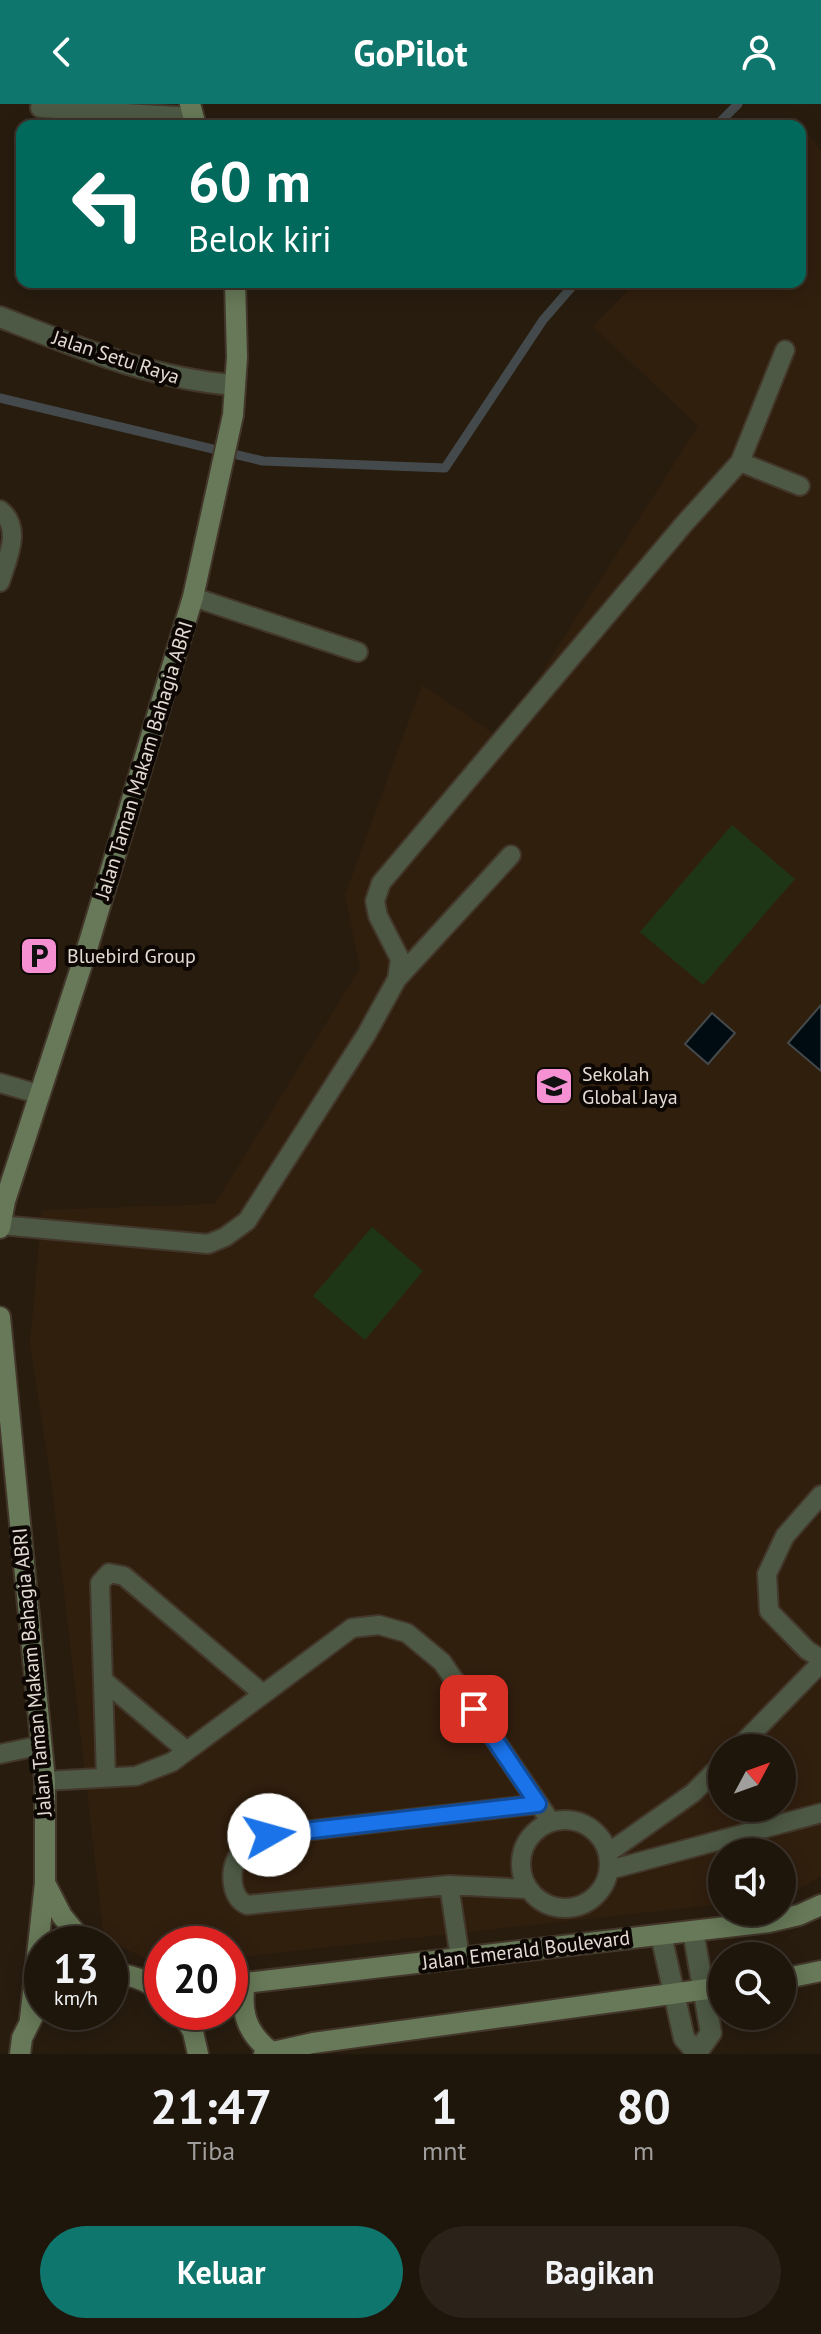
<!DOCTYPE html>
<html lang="id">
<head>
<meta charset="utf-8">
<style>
	:root { --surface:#1e150b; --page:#2b2219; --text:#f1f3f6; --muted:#a19f9d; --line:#3c342c; --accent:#0f766e }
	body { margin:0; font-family:"PT Sans",sans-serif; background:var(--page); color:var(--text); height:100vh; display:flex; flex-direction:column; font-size:30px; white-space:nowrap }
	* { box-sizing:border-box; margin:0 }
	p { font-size:26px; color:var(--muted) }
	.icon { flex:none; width:44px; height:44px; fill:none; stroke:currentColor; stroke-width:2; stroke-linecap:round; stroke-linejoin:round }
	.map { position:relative; height:1950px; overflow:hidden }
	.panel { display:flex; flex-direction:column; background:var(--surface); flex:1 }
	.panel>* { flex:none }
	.top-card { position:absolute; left:16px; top:16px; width:790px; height:168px; border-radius:16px; box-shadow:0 4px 20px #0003,0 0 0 2px var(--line); background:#00695c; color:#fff; overflow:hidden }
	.needle { width:52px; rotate:49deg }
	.controls { position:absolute; left:708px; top:1630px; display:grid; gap:16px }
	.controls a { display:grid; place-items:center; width:88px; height:88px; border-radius:50%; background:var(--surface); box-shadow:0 4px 20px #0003,0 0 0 2px var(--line); font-size:40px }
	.speed { position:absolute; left:24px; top:1822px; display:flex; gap:16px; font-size:40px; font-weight:700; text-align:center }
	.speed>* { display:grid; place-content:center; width:104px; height:104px; border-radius:50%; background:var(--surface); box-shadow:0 4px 20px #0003,0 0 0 2px var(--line); line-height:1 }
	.speed small { font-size:20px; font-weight:400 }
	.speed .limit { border:12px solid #d22; background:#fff; color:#111 }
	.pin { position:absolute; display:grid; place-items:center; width:68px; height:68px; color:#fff; margin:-34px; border-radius:16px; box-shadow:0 4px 12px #0006 }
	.me { position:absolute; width:88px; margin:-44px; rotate:83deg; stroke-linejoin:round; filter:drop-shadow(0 0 6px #0008) }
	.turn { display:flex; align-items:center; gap:28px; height:168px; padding:0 40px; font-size:36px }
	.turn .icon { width:104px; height:104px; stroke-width:2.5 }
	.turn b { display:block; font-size:56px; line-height:68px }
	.eta { display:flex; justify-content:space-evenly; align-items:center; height:136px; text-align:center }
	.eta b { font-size:48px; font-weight:600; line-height:56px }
	.action { display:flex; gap:16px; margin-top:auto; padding:16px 40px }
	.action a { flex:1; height:92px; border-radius:48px; background:var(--accent); color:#fff; font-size:32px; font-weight:600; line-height:92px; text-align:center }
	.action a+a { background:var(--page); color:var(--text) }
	header { display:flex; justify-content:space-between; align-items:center; height:104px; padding:0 40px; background:var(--accent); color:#fff; font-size:36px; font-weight:600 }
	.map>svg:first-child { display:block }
	.built { fill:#311f0e; fill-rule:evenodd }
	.green { fill:#1f3616 }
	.water { fill:#000c11; stroke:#444a4b; stroke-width:2 }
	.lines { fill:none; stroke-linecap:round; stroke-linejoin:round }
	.stream { stroke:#444a4b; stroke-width:9 }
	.service-casing { stroke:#42372a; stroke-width:22 }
	.minor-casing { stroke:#42372a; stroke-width:24 }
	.tertiary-casing { stroke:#42372a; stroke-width:24 }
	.secondary-casing { stroke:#42372a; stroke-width:24 }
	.service { stroke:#4d5944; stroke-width:18 }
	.minor { stroke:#4d5944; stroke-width:20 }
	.tertiary { stroke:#4d5944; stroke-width:20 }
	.secondary { stroke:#677958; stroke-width:20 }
	.route-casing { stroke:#114b97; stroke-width:20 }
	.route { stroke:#1a73e8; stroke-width:14 }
	.labels { text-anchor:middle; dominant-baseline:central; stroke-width:8; stroke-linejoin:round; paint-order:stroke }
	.street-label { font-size:20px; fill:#e4dbd3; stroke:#0d0704 }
	.poi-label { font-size:20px; fill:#e4dbd3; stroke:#0d0704; text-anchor:start }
</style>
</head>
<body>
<header><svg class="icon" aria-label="back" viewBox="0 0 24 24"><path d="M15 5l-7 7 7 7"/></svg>GoPilot<svg class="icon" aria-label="person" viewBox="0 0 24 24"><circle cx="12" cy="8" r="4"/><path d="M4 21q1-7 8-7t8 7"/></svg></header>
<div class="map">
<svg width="821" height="1950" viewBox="0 0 821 1950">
	<rect width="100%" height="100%" fill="#281c0f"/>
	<!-- built -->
	<path class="built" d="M796 13 821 47V1772L789 1792 782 1793V1748H722V1800L230 1854V1840H162L161 1862 104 1834 52 1383 30 1240 42 1106 215 1100 360 864 345 791 422 581 500 634 698 322 593 222 636 178H800V22H787ZM722 1644H782V1704H722Z"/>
	<!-- green -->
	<path class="green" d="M732 721 795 775 703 881 640 828Z
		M372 1123 423 1167 365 1236 313 1192Z"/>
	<!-- water -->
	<path class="water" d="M821 901V967L788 939Z
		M712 909 735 929 708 960 685 940Z"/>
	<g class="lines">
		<!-- stream -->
		<path class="stream" d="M716 22 738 0
			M0 294 263 357 445 364 543 216 576 178"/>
		<!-- service casing -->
		<g class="service-casing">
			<path id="service" d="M40 4 194 13
				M740 358 785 246
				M0 406C23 424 7 455 0 478
				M193 493 358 548
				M397 875 511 751
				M0 979 38 990
				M0 1121 208 1140 225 1133 247 1117 366 931 397 875 400 855 378 812 375 797 381 779 684 420 740 358 800 382
				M821 1391 785 1432 767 1470 769 1507 807 1546 821 1555
				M103 1576 187 1647
				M738 1644 821 1559
				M0 1650 42 1641
				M106 1674 100 1479 109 1469 124 1472 263 1590
				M45 1677 136 1672 172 1658 352 1524 379 1521 407 1529 442 1558 551 1718
				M521 1760a44 44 0 1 1 88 0a44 44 0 1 1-88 0Z
				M608 1749 693 1689 722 1660
				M609 1766 821 1709
				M449 1781 460 1854
				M527 1785 449 1781 247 1801C231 1794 229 1769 237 1754 244 1741 256 1735 269 1731L538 1700"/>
		</g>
		<!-- minor casing -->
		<g class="minor-casing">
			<path id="minor" d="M693 1827 711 1929 698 1947
				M661 1831 684 1934 698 1950"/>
		</g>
		<!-- tertiary casing -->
		<g class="tertiary-casing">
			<path id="tertiary" d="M0 213C77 243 152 275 235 281"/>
		</g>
		<!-- secondary casing -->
		<g class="secondary-casing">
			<path id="secondary" d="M190 0 196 22
				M0 1124 5 1097 87 845 193 493 233 311 237 253 235 178
				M0 1213 45 1677V1779L30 1915
				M45 1779 62 1812 85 1840
				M110 1869C130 1870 145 1876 162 1887
				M782 1875 821 1867
				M245 1879C240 1908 247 1929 270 1947L269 1950
				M230 1885 245 1879 769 1818 799 1811 821 1801
				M182 1908 193 1928 198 1950
				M20 1950 22 1934 36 1906
				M264 1950 313 1939 722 1883"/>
		</g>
		<!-- service -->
		<use href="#service" class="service"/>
		<!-- minor -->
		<use href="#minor" class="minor"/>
		<!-- tertiary -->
		<use href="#tertiary" class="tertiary"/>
		<!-- secondary -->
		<use href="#secondary" class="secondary"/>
	</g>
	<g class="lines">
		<!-- route casing -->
		<g class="route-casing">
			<path id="route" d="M269 1731 538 1700 474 1605"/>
		</g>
		<!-- route -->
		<use href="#route" class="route"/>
	</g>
	<!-- icons -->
	<defs>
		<g id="parking-square" transform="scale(2)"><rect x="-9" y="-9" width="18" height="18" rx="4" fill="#f591d2" stroke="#0d0704"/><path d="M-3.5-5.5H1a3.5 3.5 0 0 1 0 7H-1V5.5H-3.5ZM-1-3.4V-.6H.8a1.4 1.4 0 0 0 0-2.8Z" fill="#111"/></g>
		<g id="school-square" transform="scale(2)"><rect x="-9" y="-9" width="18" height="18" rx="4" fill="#f591d2" stroke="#0d0704"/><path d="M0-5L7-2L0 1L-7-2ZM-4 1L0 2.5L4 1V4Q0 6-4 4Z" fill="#111"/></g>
	</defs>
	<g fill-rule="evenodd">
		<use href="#parking-square" x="39" y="852"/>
		<use href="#school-square" x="554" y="982"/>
	</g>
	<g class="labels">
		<!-- street labels -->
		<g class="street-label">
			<text transform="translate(116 253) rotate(18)">Jalan Setu Raya</text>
			<text transform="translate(144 656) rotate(-73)">Jalan Taman Makam Bahagia ABRI</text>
			<text transform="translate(32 1568) rotate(-95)">Jalan Taman Makam Bahagia ABRI</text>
			<text transform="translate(526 1846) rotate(-7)">Jalan Emerald Boulevard</text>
		</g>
		<!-- poi labels -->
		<g class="poi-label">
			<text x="67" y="852">Bluebird Group</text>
			<text x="582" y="970">Sekolah<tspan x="582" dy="23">Global Jaya</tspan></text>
		</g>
	</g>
</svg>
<div class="controls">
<a><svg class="needle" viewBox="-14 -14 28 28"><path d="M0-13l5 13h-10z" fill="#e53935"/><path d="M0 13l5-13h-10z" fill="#a19f9d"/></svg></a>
<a><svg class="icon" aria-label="sound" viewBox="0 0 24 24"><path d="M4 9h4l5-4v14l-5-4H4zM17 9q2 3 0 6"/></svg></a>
<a><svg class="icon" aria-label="search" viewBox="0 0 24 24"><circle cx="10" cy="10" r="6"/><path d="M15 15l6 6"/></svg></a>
</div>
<div class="speed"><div>13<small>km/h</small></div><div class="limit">20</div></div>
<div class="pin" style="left:474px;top:1605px;background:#d93025"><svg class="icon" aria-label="arrive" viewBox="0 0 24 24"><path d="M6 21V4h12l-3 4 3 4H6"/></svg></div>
<svg class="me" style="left:269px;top:1731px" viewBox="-20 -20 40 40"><circle r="19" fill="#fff"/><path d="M0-13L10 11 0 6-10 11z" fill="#1a73e8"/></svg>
<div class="top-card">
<div class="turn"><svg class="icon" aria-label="left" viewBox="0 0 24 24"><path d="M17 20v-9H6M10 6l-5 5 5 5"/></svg><div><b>60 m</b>Belok kiri</div></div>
</div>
</div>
<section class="panel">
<div class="eta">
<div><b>21:47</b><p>Tiba</p></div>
<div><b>1</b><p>mnt</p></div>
<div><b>80</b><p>m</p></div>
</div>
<div class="action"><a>Keluar</a><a>Bagikan</a></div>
</section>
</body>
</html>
